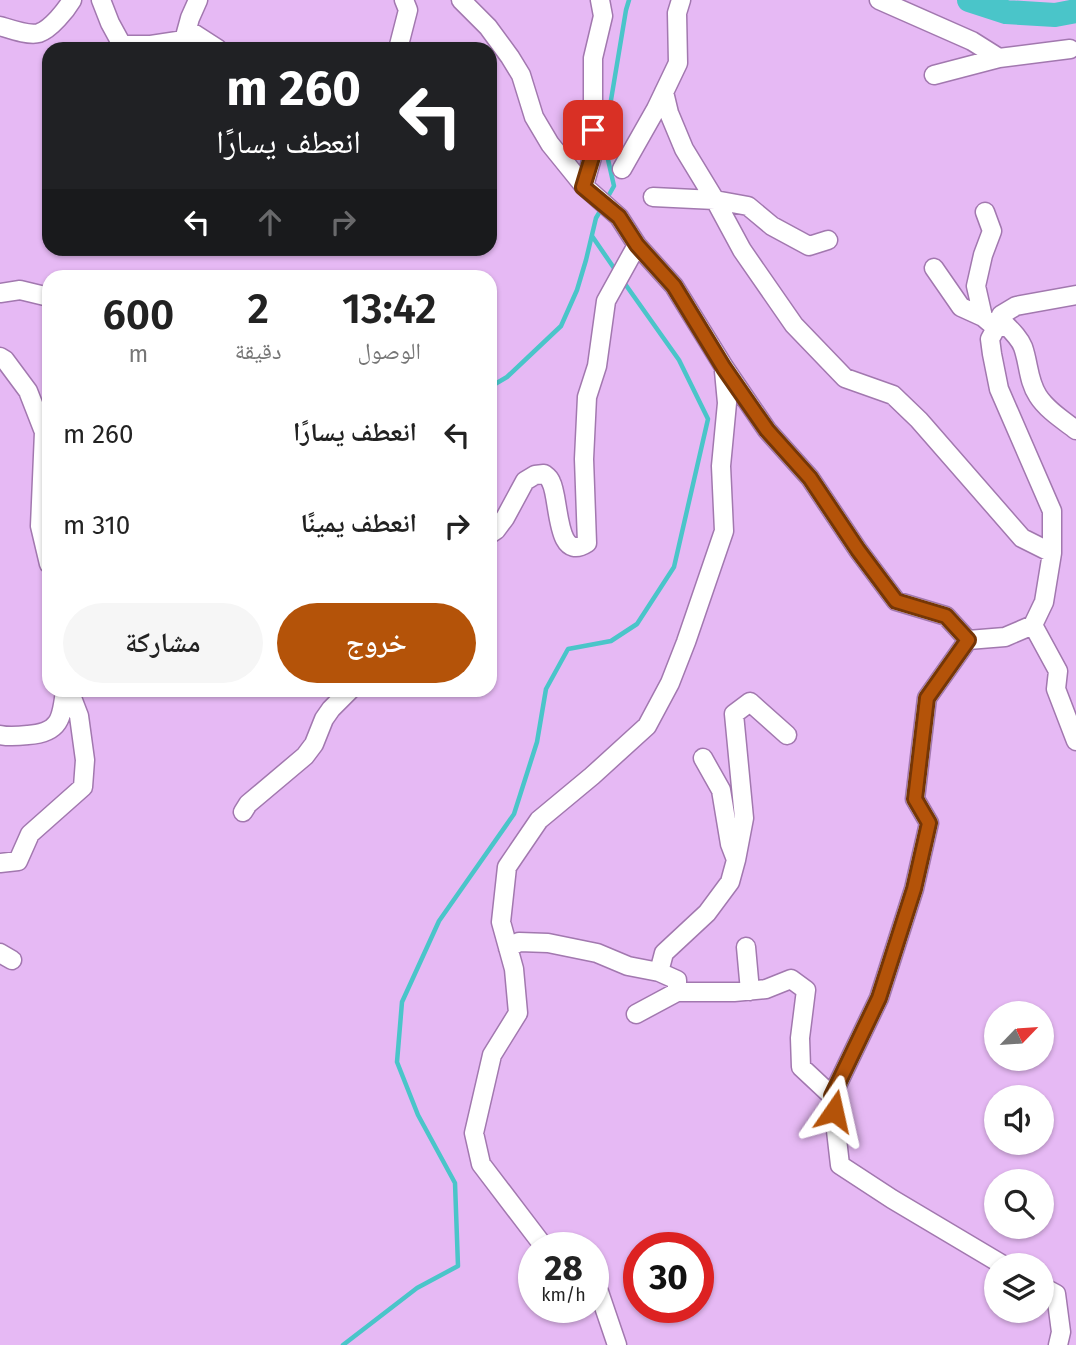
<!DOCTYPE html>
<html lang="ar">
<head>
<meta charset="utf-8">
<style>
	:root { --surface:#fff; --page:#f6f6f6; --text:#222; --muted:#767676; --accent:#b45309 }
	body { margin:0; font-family:"Fira Sans","Noto Naskh Arabic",sans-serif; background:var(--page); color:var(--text); direction:rtl; height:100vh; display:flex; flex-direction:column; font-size:26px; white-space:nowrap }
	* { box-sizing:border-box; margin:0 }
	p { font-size:23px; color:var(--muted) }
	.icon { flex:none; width:38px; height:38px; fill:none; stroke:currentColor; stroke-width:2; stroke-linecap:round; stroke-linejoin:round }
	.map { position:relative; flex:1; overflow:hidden; direction:ltr }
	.side { position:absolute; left:42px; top:270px; width:455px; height:427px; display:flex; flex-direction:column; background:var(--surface); border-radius:21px; box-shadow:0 2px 5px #0004; direction:rtl }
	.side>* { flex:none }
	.hud { position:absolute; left:42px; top:42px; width:455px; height:214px; border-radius:21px; box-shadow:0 2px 5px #0004; direction:rtl; background:#202124; color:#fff; overflow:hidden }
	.needle { width:46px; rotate:65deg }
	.controls { position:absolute; left:984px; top:1001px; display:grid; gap:14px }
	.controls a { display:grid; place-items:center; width:70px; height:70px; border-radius:50%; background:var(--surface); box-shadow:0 2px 5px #0004; font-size:35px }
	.speed { position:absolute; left:518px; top:1232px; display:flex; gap:14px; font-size:35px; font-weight:700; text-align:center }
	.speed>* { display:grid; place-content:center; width:91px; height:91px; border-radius:50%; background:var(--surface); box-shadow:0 2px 5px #0004; line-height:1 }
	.speed small { font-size:18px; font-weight:400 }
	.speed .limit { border:10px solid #d22; background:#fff; color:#111 }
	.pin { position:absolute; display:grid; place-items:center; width:60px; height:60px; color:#fff; margin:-30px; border-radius:14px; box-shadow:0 4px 10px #0006 }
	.me { position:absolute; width:77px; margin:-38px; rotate:11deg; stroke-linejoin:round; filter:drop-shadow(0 0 5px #0008) }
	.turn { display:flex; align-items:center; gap:24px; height:147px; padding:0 21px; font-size:32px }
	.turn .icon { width:91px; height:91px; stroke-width:2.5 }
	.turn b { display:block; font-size:49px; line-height:60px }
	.lanes { display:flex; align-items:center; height:66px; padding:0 21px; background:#0003; justify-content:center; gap:35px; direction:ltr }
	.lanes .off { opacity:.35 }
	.eta { display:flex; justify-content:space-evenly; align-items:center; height:119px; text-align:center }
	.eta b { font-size:42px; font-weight:600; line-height:49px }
	.action { display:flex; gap:14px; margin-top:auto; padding:14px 21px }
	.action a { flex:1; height:80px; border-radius:42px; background:var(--accent); color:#fff; font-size:28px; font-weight:600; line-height:80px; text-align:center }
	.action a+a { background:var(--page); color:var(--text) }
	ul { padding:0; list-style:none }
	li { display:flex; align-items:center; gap:21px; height:91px; padding:0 21px }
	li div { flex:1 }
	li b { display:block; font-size:26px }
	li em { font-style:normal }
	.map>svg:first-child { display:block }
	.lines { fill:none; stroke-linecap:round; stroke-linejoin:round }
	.stream { stroke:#4ac5c9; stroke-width:4.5 }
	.river { stroke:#4ac5c9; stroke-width:24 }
	.minor-casing { stroke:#a278af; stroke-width:21 }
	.minor { stroke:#fff; stroke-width:18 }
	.route-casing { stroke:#753606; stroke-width:18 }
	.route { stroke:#b45309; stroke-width:12 }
</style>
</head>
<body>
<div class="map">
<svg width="1076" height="1345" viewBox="0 0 1076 1345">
	<rect width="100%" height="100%" fill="#e6b9f4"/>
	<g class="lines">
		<!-- stream -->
		<path class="stream" d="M606 200 614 186 604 142 626 10 629 0
			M592 236 616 271
			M490 387 507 377 561 326 577 290 586 260 596 218 602 208
			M343 1345 417 1288 458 1266 455 1183 418 1115 397 1062 402 1002 439 921 514 814 537 742 546 689 568 649 611 641 637 624 674 567 708 419 679 360 623 281"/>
		<!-- river -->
		<path class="river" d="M969 0 1006 12 1055 15 1076 11"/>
		<!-- minor casing -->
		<g class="minor-casing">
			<path id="minor" d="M101 0 110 23 122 45H151L184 40 190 18 198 0
				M461 0 488 27 510 57 521 75 534 117 550 144 584 186 619 217 637 245 674 286 724 367 767 430 810 478 858 550 896 601 946 616 968 640 1005 637 1033 625 1044 602 1052 553V511L999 389 992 354 990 339 996 328 1006 325C1013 332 1020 339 1023 347 1029 364 1028 381 1038 396 1047 410 1063 420 1076 430
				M879 0 972 41 999 58 1070 49
				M0 26C10 29 29 36 39 33 51 29 66 10 72 0
				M187 29 218 49
				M398 49 408 10 404 0
				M934 75 999 58
				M664 92 669 113 684 149 715 200 742 250 794 325 845 378 893 395 919 420 1022 538 1052 553
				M622 169 656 109 678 63 677 13 681 0
				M584 186 593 154V58L603 16 600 0
				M653 197 715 200 748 206 772 226 809 246 828 240
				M985 212 992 231 983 255 976 286 983 317 996 328 1001 315 1016 306 1076 295
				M934 268 961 307 983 317
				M0 293 20 290 49 297
				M0 357 5 360 28 391 44 432 40 526 49 564
				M490 534 496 530 505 518 525 481 535 475 544 474C548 477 549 477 551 482 560 498 555 564 587 543L584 459 587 397 597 366 606 301 637 245
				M1033 625 1058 671 1056 689 1076 741
				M968 640 927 698 915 799 929 823 914 889 879 998 832 1096 840 1165 892 1199 1003 1265
				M0 735C9 737 19 736 28 735 60 733 62 718 65 690
				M703 758 721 790 730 844 735 857
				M243 812 248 804 305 756 314 744 324 719 331 709 350 690
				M0 863 18 861 30 834 83 787 85 760 79 716 69 690
				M746 947 750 991
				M508 948 519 942 548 943 597 953 628 966 659 972 677 980V992
				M0 953 12 960
				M659 972 664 953 707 913 730 882 736 860 744 818 734 714 750 702 787 735
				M636 1014 677 992H734L766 989 791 979 806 990 800 1038 801 1067 832 1096
				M545 1248 481 1164 474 1133 492 1055 518 1013 514 969 501 922 507 867 539 820 592 776 647 726 670 683 686 642 724 531 721 466 727 403 724 371
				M1041 1286 1056 1294 1061 1332 1058 1345
				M593 1287 599 1292 617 1345"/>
		</g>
		<!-- minor -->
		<use href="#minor" class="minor"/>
	</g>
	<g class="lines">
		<!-- route casing -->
		<g class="route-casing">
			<path id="route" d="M593 130V154L583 187 619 217 637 245 674 286 724 368 767 430 810 478 858 550 896 601 946 616 968 640 927 698 915 799 929 823 914 889 879 998 832 1096 834 1111"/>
		</g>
		<!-- route -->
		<use href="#route" class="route"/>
	</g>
</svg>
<div class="controls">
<a><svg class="needle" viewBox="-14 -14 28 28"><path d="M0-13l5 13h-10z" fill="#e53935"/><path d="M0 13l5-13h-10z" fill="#767676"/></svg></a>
<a><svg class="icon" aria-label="sound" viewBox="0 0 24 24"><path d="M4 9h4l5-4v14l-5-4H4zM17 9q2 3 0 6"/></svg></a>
<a><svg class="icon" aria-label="search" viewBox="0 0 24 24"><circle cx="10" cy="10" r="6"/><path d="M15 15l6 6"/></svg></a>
<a><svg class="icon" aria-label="layers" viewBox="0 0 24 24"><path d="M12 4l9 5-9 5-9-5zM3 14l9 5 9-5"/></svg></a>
</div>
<div class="speed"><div>28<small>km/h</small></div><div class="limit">30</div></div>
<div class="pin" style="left:593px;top:130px;background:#d93025"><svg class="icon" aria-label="arrive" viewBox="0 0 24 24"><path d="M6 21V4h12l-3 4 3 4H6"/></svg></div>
<svg class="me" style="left:834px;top:1111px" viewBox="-20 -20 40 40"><path d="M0-17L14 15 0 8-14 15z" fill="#b45309" stroke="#fff" stroke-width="4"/></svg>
<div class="hud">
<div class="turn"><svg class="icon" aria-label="left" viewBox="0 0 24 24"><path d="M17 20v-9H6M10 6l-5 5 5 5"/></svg><div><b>260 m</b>انعطف يسارًا</div></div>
<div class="lanes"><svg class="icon" aria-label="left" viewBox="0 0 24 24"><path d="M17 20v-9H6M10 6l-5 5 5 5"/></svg><svg class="icon off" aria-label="ahead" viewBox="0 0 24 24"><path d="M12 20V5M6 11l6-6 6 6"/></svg><svg class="icon off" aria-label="right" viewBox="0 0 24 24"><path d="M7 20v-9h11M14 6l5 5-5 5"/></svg></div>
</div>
<section class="side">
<div class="eta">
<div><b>13:42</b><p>الوصول</p></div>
<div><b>2</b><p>دقيقة</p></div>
<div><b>600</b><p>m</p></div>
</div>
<ul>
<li><svg class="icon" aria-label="left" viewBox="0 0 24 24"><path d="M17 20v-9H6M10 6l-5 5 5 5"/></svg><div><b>انعطف يسارًا</b></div><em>260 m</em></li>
<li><svg class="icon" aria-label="right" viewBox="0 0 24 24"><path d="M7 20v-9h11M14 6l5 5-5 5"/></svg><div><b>انعطف يمينًا</b></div><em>310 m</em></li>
</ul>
<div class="action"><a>خروج</a><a>مشاركة</a></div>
</section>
</div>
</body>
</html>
